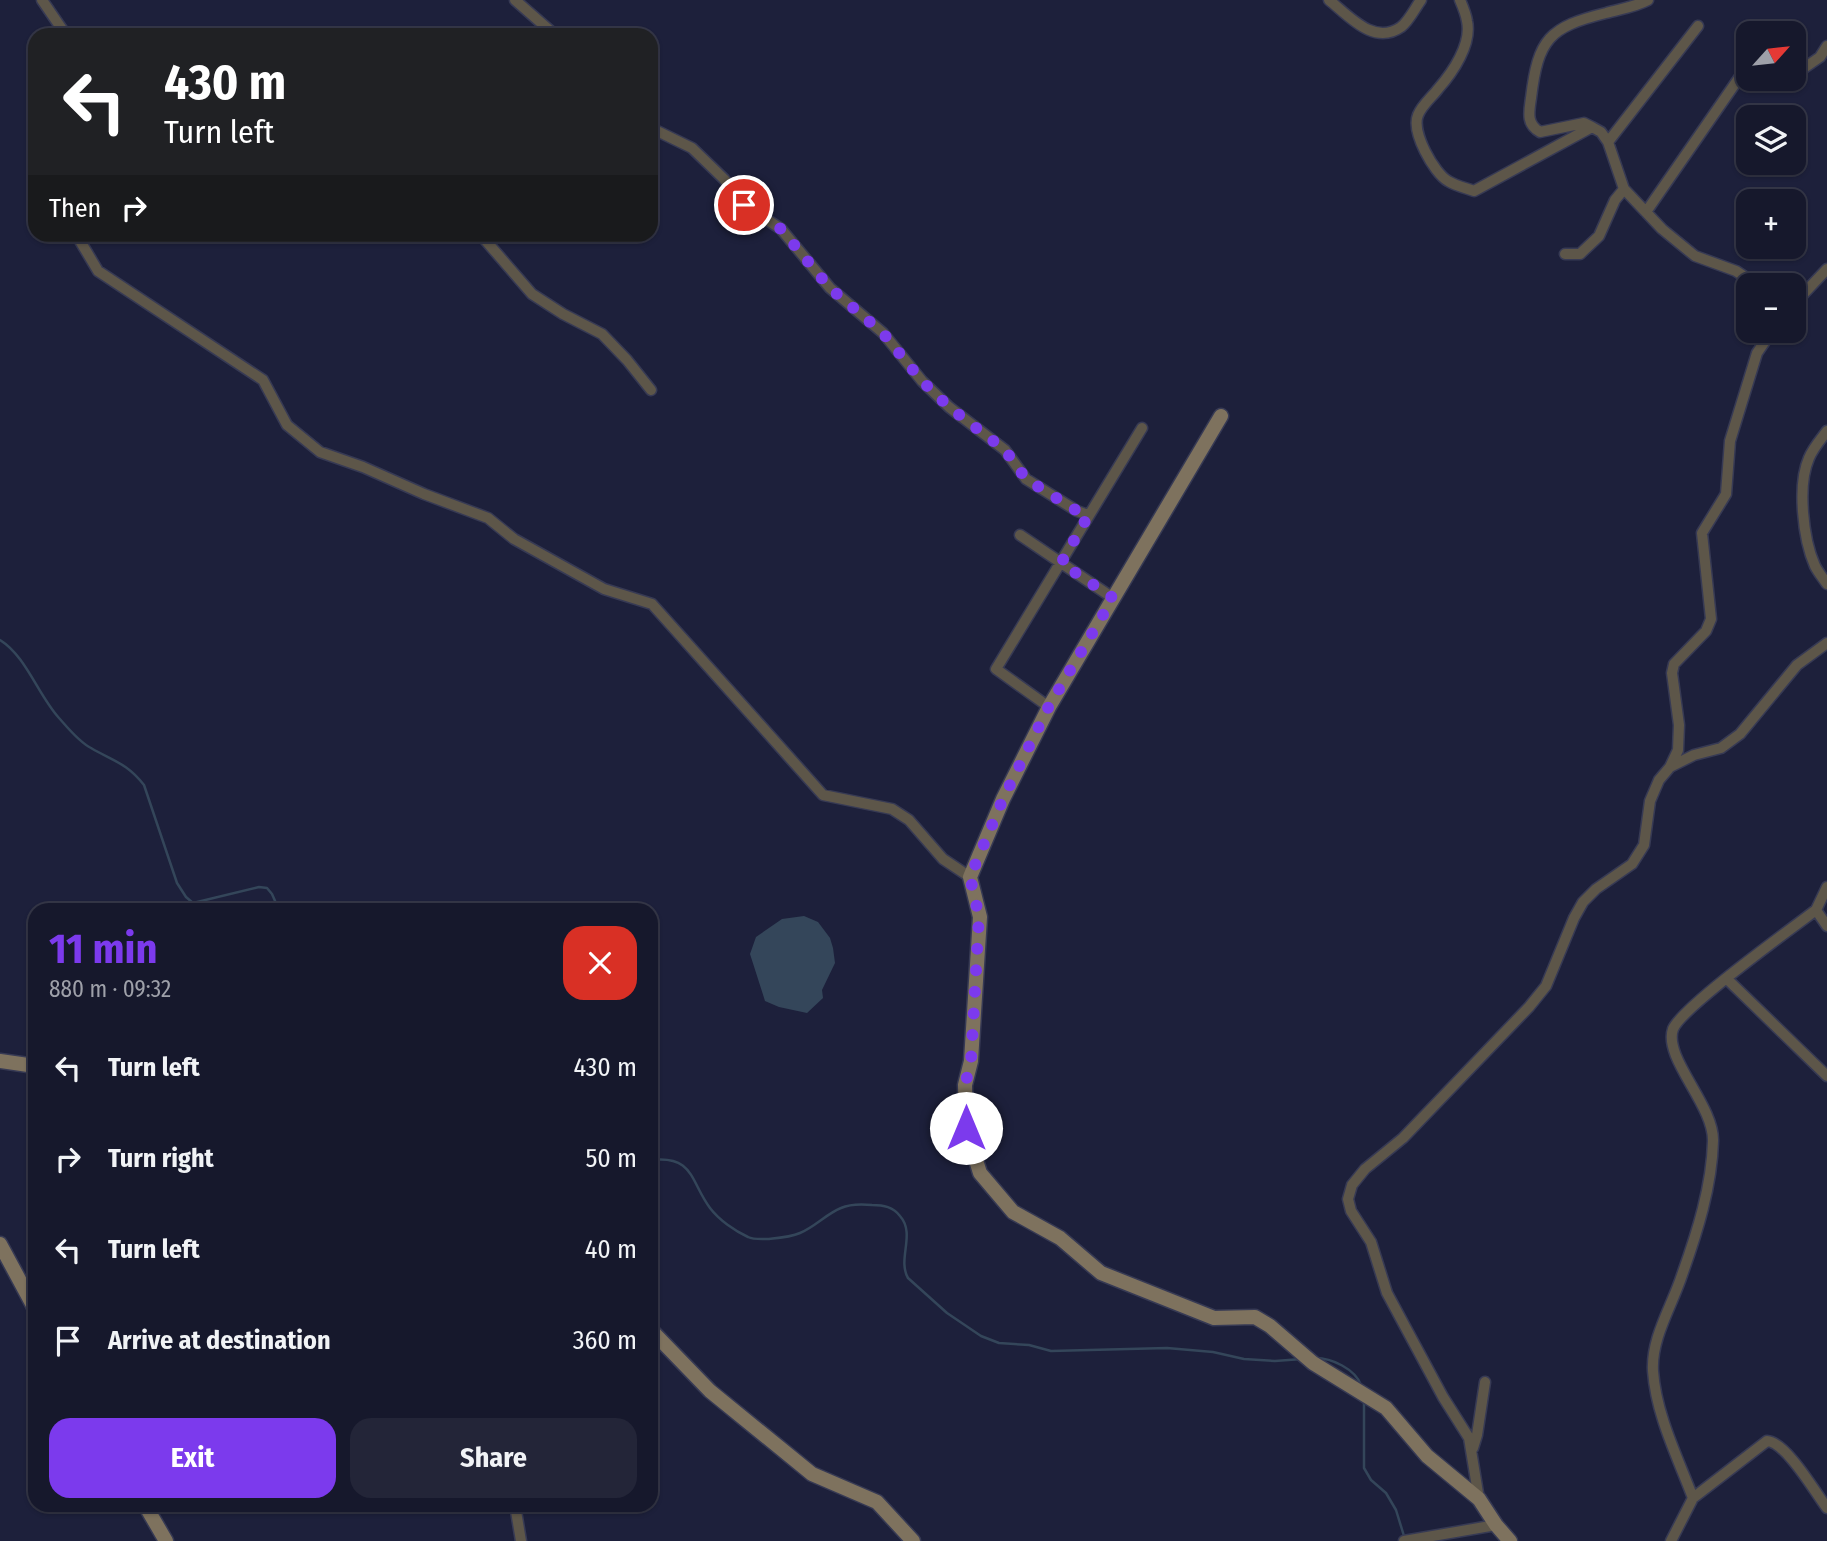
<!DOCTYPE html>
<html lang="en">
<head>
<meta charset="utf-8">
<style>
	:root { --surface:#16182c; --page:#232538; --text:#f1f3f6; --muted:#9ea0a9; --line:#353748; --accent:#7c3aed }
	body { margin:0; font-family:"Fira Sans Condensed",sans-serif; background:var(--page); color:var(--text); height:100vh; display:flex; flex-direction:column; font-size:26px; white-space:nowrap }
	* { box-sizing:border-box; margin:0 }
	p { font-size:23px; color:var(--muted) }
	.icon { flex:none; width:38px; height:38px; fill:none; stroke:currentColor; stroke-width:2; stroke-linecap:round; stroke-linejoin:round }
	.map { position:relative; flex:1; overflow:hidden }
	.details { position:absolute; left:28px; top:903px; width:630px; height:609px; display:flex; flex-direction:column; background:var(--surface); border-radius:21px; box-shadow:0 2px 5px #0004,0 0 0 2px var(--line) }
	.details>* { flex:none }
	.top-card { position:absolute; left:28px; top:28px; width:630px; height:214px; border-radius:21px; box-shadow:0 2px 5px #0004,0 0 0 2px var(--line); background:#202124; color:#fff; overflow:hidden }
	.needle { width:46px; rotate:63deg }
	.controls { position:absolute; left:1736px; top:21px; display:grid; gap:14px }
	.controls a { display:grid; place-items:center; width:70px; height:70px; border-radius:14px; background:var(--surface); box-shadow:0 2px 5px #0004,0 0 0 2px var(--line); font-size:35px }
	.pin { position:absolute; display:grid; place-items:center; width:60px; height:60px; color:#fff; margin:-30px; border:4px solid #fff; border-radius:50%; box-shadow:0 2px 7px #0007 }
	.me { position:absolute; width:77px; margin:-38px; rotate:0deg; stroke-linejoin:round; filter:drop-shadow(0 0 5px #0008) }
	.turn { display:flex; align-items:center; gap:24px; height:147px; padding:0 21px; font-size:32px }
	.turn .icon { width:91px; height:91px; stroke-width:2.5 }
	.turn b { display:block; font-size:49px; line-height:60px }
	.then { display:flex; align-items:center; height:66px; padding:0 21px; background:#0003; gap:14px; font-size:26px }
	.round { display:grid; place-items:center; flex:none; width:74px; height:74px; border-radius:21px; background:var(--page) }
	.headline { display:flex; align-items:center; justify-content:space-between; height:119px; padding:0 21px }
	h1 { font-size:42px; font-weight:700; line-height:52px; color:var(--accent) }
	.primary-button { display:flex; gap:14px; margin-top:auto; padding:14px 21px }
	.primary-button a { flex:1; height:80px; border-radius:21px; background:var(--accent); color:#fff; font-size:28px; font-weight:700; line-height:80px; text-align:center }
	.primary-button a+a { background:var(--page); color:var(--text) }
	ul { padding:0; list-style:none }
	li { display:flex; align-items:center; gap:21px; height:91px; padding:0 21px }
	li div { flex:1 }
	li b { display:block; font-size:26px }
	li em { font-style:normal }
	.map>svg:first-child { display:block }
	.water { fill:#34465a }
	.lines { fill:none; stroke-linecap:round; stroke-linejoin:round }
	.stream { stroke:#34465a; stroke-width:2.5 }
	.street-casing { stroke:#373a54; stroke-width:13 }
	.secondary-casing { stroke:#373a54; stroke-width:17 }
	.street { stroke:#5d5649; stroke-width:10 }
	.secondary { stroke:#7e725e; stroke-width:14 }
	.route { stroke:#7c3aed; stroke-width:12; stroke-dasharray:0 21.6 }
</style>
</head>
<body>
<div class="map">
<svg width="1827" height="1541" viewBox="0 0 1827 1541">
	<rect width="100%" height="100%" fill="#1d203b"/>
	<!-- water -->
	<path class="water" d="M804 916 818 922 830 938 833 948 835 963 822 990 823 998 807 1013 779 1007 765 1001 750 954 756 937 782 919Z"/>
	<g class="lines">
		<!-- stream -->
		<path class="stream" d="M0 640C26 656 38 695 59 718 68 728 79 742 91 748 113 761 127 763 144 785L177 883 186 897 193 903 259 887 267 888 272 894 279 910
			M651 1160C694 1155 690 1181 710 1208 719 1220 735 1231 748 1237 754 1240 762 1239 769 1239 779 1238 791 1237 800 1233 815 1227 826 1214 841 1208 850 1204 862 1204 872 1205 884 1205 893 1207 900 1216 916 1234 897 1259 908 1278L947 1313 981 1336 999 1343 1029 1345 1051 1351 1167 1348 1213 1352 1244 1359 1275 1361 1302 1359
			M1315 1358C1332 1358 1355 1369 1361 1385
			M1364 1402V1468L1371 1480 1386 1493 1396 1510 1404 1536"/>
		<!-- street casing -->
		<g class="street-casing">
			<path id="street" d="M42 0 66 35
				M515 0 555 35
				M1329 0C1349 16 1374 46 1401 27 1409 21 1415 8 1421 0
				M1460 0C1463 7 1466 14 1467 21 1472 44 1453 72 1438 89 1432 97 1422 105 1418 115 1411 132 1434 173 1448 181 1456 186 1466 188 1474 191L1592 127 1601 132 1608 142 1624 189 1662 229 1695 256 1736 271 1757 285
				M1794 75 1820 57 1827 46
				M1592 127 1584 123 1540 132C1526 124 1529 112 1531 98 1538 39 1549 27 1606 13 1620 9 1635 7 1648 0
				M651 128 692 148 724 179 745 205 781 229 830 288 883 333 922 381 949 407 1005 450 1026 479 1077 511 1088 515
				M1608 142 1698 26
				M1646 212 1748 65
				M76 234 98 271 263 380 287 425 320 452 363 467 424 494 488 518 514 539 604 589 652 604 823 795 892 809 909 820 943 859 970 877
				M480 234 532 294 563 314 602 334 627 360 651 390
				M1565 254H1580L1599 236 1615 200 1624 189
				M1794 304 1827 269
				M1827 431C1821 439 1813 448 1809 458 1797 485 1803 539 1815 566 1818 572 1823 578 1827 584
				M1020 535 1113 598
				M1049 707 996 669 1142 428
				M1670 767 1694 755 1721 748 1740 734 1797 665 1827 643
				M1816 910 1827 926
				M1727 979 1827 1076
				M1473 1448 1477 1435 1485 1382
				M1693 1498 1767 1441C1786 1442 1815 1492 1827 1508
				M1479 1499 1469 1438 1443 1397 1387 1293 1371 1242 1351 1211 1348 1199 1352 1185 1365 1169 1403 1138 1529 1007 1546 986 1574 918 1583 902 1596 889 1632 864 1644 845 1650 801 1659 780 1670 767 1678 750 1679 725 1672 673 1674 664 1706 631 1711 619 1702 533 1726 494 1730 441 1757 353 1772 331
				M515 1505 521 1541
				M1404 1541 1496 1525
				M1671 1541 1693 1498C1678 1458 1656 1415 1653 1371 1651 1338 1672 1306 1682 1275 1697 1233 1712 1186 1713 1141 1714 1105 1663 1058 1673 1029 1682 1007 1791 929 1816 910L1827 887"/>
		</g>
		<!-- secondary casing -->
		<g class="secondary-casing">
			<path id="secondary" d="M1221 416 1049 707 1003 799 970 877 980 917 971 1061 965 1085 966 1128 980 1173 1013 1212 1060 1238 1101 1273 1214 1318 1255 1317 1270 1326 1313 1363 1386 1408 1427 1456 1479 1499 1496 1525 1510 1541
				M0 1061 35 1066
				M0 1244 35 1309
				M651 1330 710 1391 812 1474 877 1502 913 1541
				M145 1505 166 1541"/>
		</g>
		<!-- street -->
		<use href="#street" class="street"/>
		<!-- secondary -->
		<use href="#secondary" class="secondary"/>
	</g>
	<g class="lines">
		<!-- route -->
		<path class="route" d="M744 205 781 229 830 288 883 333 922 381 949 407 1005 450 1026 479 1077 511 1088 516 1061 563 1113 598 1049 706 1003 799 970 877 979 917 971 1061 965 1085 966 1128"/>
	</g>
</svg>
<div class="controls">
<a><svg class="needle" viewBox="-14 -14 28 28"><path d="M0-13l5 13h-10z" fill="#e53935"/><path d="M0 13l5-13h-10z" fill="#9ea0a9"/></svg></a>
<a><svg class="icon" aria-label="layers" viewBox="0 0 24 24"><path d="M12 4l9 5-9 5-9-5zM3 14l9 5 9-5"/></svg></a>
<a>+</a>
<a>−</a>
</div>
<div class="pin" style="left:744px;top:205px;background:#d93025"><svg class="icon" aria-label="arrive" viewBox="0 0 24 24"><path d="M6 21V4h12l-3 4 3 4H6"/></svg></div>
<svg class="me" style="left:966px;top:1128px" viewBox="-20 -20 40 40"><circle r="19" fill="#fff"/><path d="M0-13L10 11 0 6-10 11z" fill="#7c3aed"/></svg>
<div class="top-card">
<div class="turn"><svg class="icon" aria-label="left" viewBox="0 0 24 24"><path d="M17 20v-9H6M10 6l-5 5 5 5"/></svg><div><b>430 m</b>Turn left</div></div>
<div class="then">Then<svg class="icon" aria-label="right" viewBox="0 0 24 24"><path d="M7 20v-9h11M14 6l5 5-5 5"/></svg></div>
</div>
<section class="details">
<div class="headline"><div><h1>11 min</h1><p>880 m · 09:32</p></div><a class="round" style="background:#d93025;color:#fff"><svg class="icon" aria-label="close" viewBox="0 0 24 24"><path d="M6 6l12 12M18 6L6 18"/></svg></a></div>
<ul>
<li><svg class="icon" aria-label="left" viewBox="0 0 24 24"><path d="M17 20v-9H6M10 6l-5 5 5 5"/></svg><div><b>Turn left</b></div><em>430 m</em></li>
<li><svg class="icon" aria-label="right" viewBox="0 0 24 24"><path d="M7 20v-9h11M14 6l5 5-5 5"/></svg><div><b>Turn right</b></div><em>50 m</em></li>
<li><svg class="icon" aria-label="left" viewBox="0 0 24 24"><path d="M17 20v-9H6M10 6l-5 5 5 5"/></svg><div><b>Turn left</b></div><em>40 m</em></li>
<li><svg class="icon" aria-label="arrive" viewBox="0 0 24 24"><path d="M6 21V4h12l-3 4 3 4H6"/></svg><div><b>Arrive at destination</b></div><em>360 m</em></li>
</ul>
<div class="primary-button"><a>Exit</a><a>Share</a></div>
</section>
</div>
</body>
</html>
